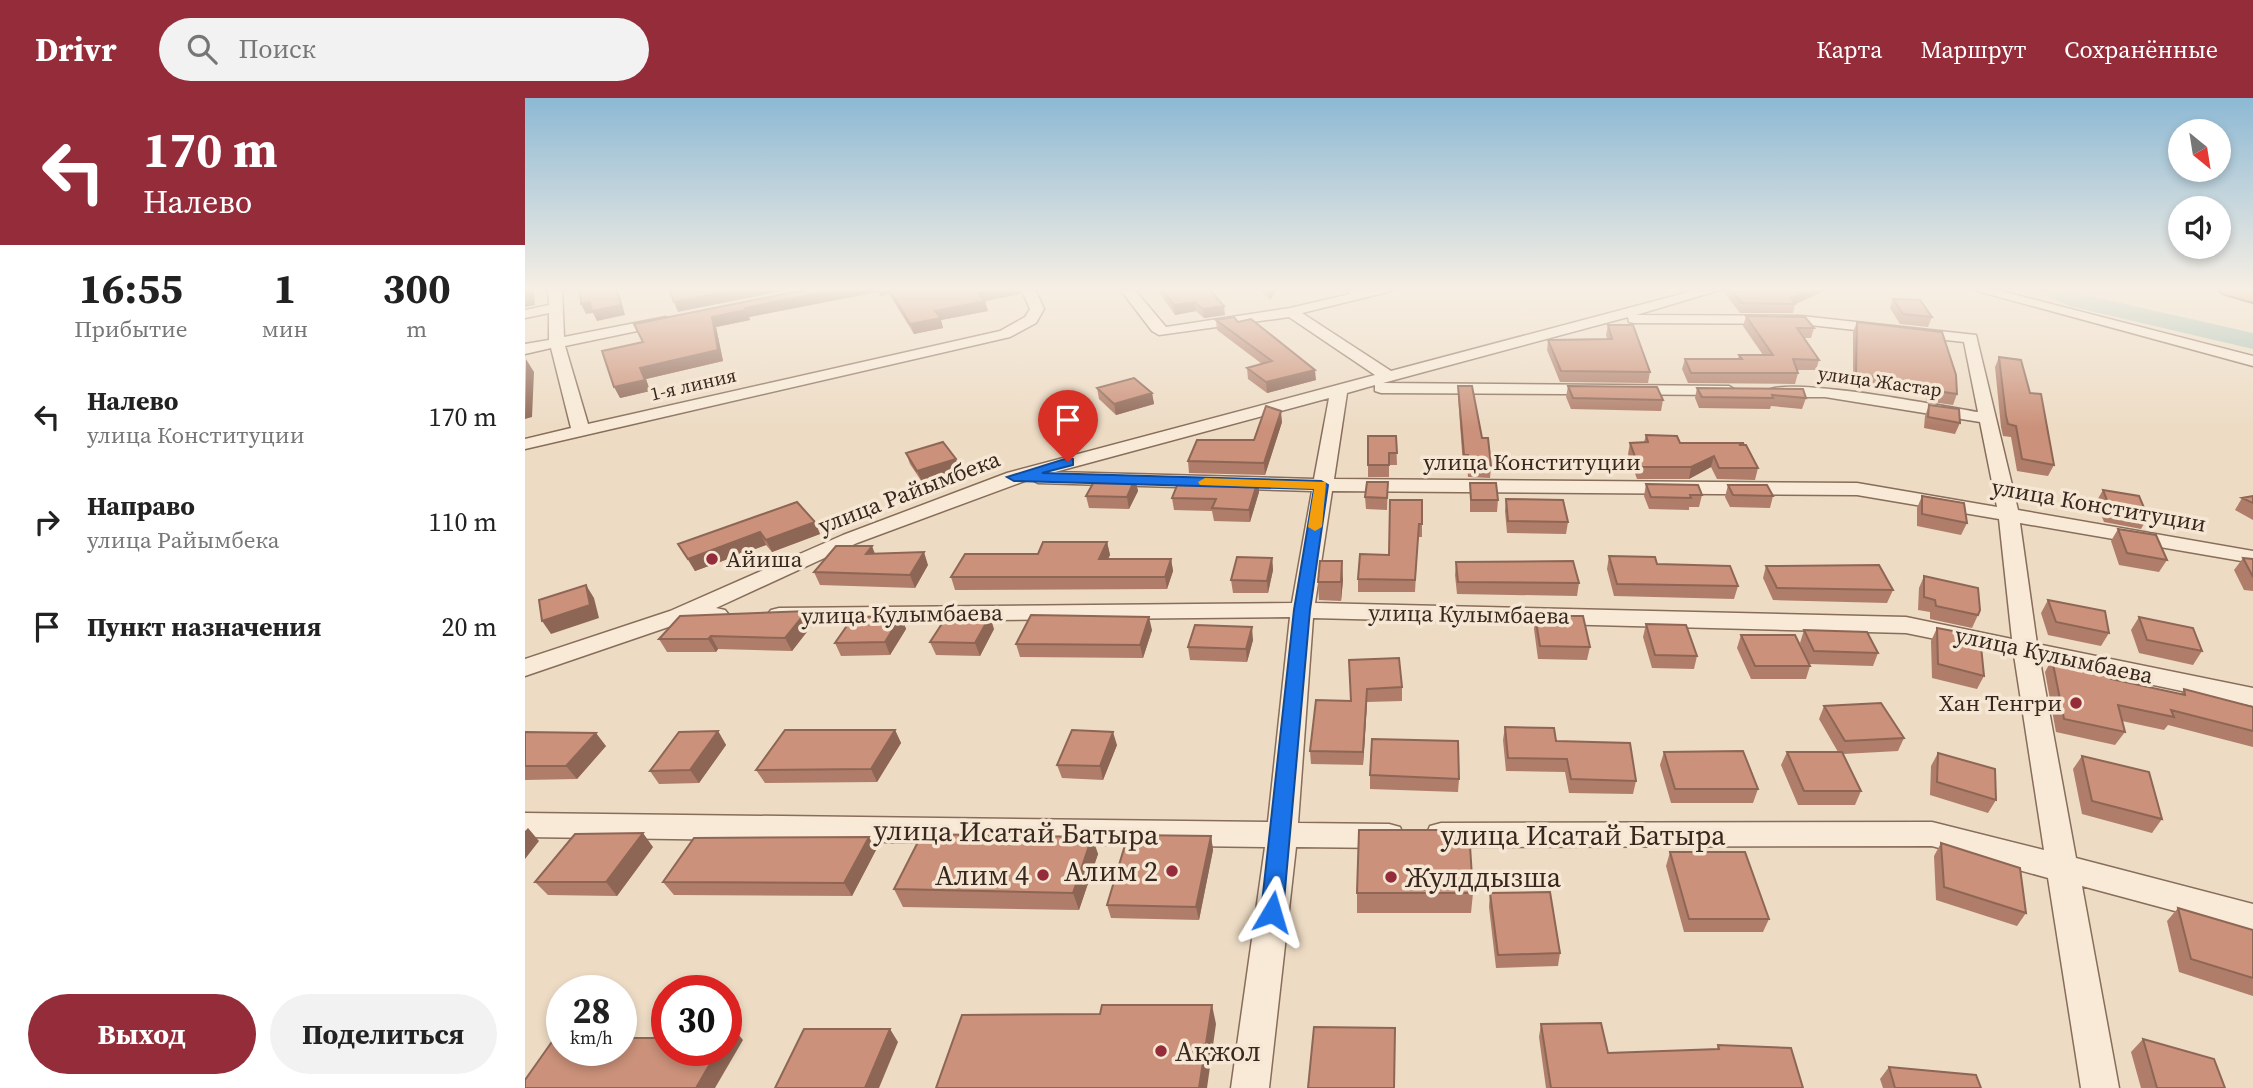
<!DOCTYPE html>
<html lang="ru">
<head>
<meta charset="utf-8">
<style>
	:root { --surface:#fff; --page:#f2f2f2; --text:#222; --muted:#767676; --accent:#952c3a }
	body { margin:0; font-family:"Source Serif 4",serif; background:var(--page); color:var(--text); height:100vh; display:flex; flex-direction:column; font-size:26px; white-space:nowrap }
	* { box-sizing:border-box; margin:0 }
	p { font-size:23px; color:var(--muted) }
	.icon { flex:none; width:38px; height:38px; fill:none; stroke:currentColor; stroke-width:2; stroke-linecap:round; stroke-linejoin:round }
	.map { position:relative; flex:1; overflow:hidden }
	.sheet { display:flex; flex-direction:column; background:var(--surface); width:525px }
	.sheet>* { flex:none }
	.guide { background:#952c3a; color:#fff; overflow:hidden }
	.needle { width:46px; rotate:150deg }
	.fabs { position:absolute; left:1643px; top:21px; display:grid; gap:14px }
	.fabs a { display:grid; place-items:center; width:63px; height:63px; border-radius:50%; background:var(--surface); box-shadow:0 4px 10px #0003; font-size:35px }
	.speed { position:absolute; left:21px; top:877px; display:flex; gap:14px; font-size:35px; font-weight:700; text-align:center }
	.speed>* { display:grid; place-content:center; width:91px; height:91px; border-radius:50%; background:var(--surface); box-shadow:0 4px 10px #0003; line-height:1 }
	.speed small { font-size:18px; font-weight:400 }
	.speed .limit { border:10px solid #d22; background:#fff; color:#111 }
	.pin { position:absolute; display:grid; place-items:center; width:60px; height:60px; color:#fff; margin:-72px -30px; border-radius:50% 50% 50% 0; rotate:-45deg; box-shadow:0 0 7px #0007 }
	.pin .icon { rotate:45deg }
	.me { position:absolute; width:77px; margin:-38px; rotate:7deg; stroke-linejoin:round; filter:drop-shadow(0 0 5px #0008) }
	.turn { display:flex; align-items:center; gap:24px; height:147px; padding:0 28px; font-size:32px }
	.turn .icon { width:91px; height:91px; stroke-width:2.5 }
	.turn b { display:block; font-size:49px; line-height:60px }
	.eta { display:flex; justify-content:space-evenly; align-items:center; height:119px; text-align:center }
	.eta b { font-size:42px; font-weight:700; line-height:49px }
	.button { display:flex; gap:14px; margin-top:auto; padding:14px 28px }
	.button a { flex:1; height:80px; border-radius:42px; background:var(--accent); color:#fff; font-size:28px; font-weight:700; line-height:80px; text-align:center }
	.button a+a { background:var(--page); color:var(--text) }
	ul { padding:0; list-style:none }
	li { display:flex; align-items:center; gap:21px; height:105px; padding:0 28px }
	li div { flex:1 }
	li b { display:block; font-size:26px }
	li em { font-style:normal }
	header { display:flex; align-items:center; gap:42px; box-sizing:border-box; height:98px; padding:0 35px; background:var(--accent); color:#fff }
	header strong { font-size:33px }
	nav { display:flex; gap:38px; margin-inline-start:auto; font-size:24px }
	.search { width:490px; height:63px; background:var(--page); display:flex; align-items:center; gap:18px; box-sizing:border-box; padding:0 24px; border-radius:38px; color:var(--muted); font-size:26px }
	main { display:flex; flex:1; min-height:0 }
	.map>svg:first-child { display:block }
	.lines { fill:none; stroke-linecap:round; stroke-linejoin:round }
	.river { fill:#a5c0b5; fill-rule:evenodd }
	.minor-casing { stroke:#876d5a; stroke-width:3 }
	.highway-casing { stroke:#553c2f; stroke-width:4 }
	.minor { fill:#f8ead7; fill-rule:evenodd }
	.highway { fill:#db8f56; fill-rule:evenodd }
	.wall { fill:#af7d69 }
	.shaded-wall { fill:#8e6655 }
	.building { fill:#cb917a; stroke:#8e6655; stroke-width:2 }
	.route { fill:#1a73e8; stroke:#114b97; stroke-width:2 }
	.slow { fill:#f59e0b }
	.poi-dot { fill:#952c3a; stroke:#f5e7d3; stroke-width:2.5 }
	.labels { text-anchor:middle; dominant-baseline:central; stroke-width:7; stroke-linejoin:round; paint-order:stroke }
	.far-street-label { font-size:19px; fill:#38271e; stroke:#f5e7d3 }
	.street-label { font-size:23px; fill:#38271e; stroke:#f5e7d3 }
	.poi-label { font-size:23px; fill:#38271e; stroke:#f5e7d3; text-anchor:start }
	.near-street-label { font-size:28px; fill:#38271e; stroke:#f5e7d3 }
	.near-poi-label { font-size:28px; fill:#38271e; stroke:#f5e7d3; text-anchor:end }
</style>
</head>
<body>
<header>
<strong>Drivr</strong>
<div class="search"><svg class="icon" aria-label="search" viewBox="0 0 24 24"><circle cx="10" cy="10" r="6"/><path d="M15 15l6 6"/></svg>Поиск</div>
<nav><a>Карта</a><a>Маршрут</a><a>Сохранённые</a></nav>
</header>
<main>
<section class="sheet">
<div class="guide">
<div class="turn"><svg class="icon" aria-label="left" viewBox="0 0 24 24"><path d="M17 20v-9H6M10 6l-5 5 5 5"/></svg><div><b>170 m</b>Налево</div></div>
</div>
<div class="eta">
<div><b>16:55</b><p>Прибытие</p></div>
<div><b>1</b><p>мин</p></div>
<div><b>300</b><p>m</p></div>
</div>
<ul>
<li><svg class="icon" aria-label="left" viewBox="0 0 24 24"><path d="M17 20v-9H6M10 6l-5 5 5 5"/></svg><div><b>Налево</b><p>улица Конституции</p></div><em>170 m</em></li>
<li><svg class="icon" aria-label="right" viewBox="0 0 24 24"><path d="M7 20v-9h11M14 6l5 5-5 5"/></svg><div><b>Направо</b><p>улица Райымбека</p></div><em>110 m</em></li>
<li><svg class="icon" aria-label="arrive" viewBox="0 0 24 24"><path d="M6 21V4h12l-3 4 3 4H6"/></svg><div><b>Пункт назначения</b></div><em>20 m</em></li>
</ul>
<div class="button"><a>Выход</a><a>Поделиться</a></div>
</section>
<div class="map">
<svg width="1728" height="990" viewBox="0 0 1728 990">
	<rect width="100%" height="100%" fill="#eddbc4"/>
	<g class="lines">
		<!-- river -->
		<path class="river" d="M1513 191H1546L1561 197 1728 235V251L1544 208 1517 196Z"/>
		<!-- minor casing -->
		<g class="minor-casing">
			<path id="minor" d="M23 191H37L39 239 141 219 148 223 141 227 40 248 63 326 475 233 500 219 505 211 496 191H510L519 211 511 225 485 239 0 351V341L46 330 26 250 0 256V246L24 242V215L0 220V212L24 207Z
				M595 191H609L641 229 765 210 825 196 821 191H875L777 215 866 273 1175 191H1198L1111 217 1276 218 1451 237 1493 412 1728 453V465L1495 425 1512 546 1728 590V608L1515 563 1551 760 1728 806V834L1557 788 1594 990H1556L1523 780 1407 748 916 749 905 746 901 737 905 728 916 725 1407 724 1519 752 1489 557 1381 535 788 520 773 725 864 726 875 729 879 738 875 747 864 750 771 749 744 990H706L740 749 0 739V715L743 724 765 519 254 524 246 522 242 517 246 512 254 510 767 505 787 393 513 385 505 381 332 445 191 510 200 512 204 517 200 522 155 525 0 578V561L145 513 318 437 482 375 850 277 764 219 634 237 627 233ZM1103 219 1104 224 1109 225 1276 226 1439 244 1453 314C1421 309 1257 276 1240 294L1248 299H1300L1455 324 1472 409 1332 385 809 381 822 295 850 287V293L856 295 1210 297 1212 293 1204 288 858 285ZM804 300 789 381 530 374ZM807 393 1332 397 1474 421 1487 541 1381 519 790 505Z
				M1445 191H1468L1728 258V268Z"/>
		</g>
		<!-- highway casing -->
		<g class="highway-casing">
			<path id="highway" d="M1694 191 1728 192V204L1697 195Z"/>
		</g>
		<!-- minor -->
		<use href="#minor" class="minor"/>
		<!-- highway -->
		<use href="#highway" class="highway"/>
	</g>
	<!-- wall -->
	<path class="wall" d="M284 191H494L495 196 460 203 463 213 416 222 418 230 389 236 364 196 356 198 352 194 224 219 225 222 191 229 198 263 121 281 125 293 95 300 118 244Z
		M632 191H673L700 217 679 220 671 213 650 217Z
		M734 191H752L745 202Z
		M1199 191H1304L1270 206 1268 215H1215L1199 194Z
		M1368 201 1407 219 1403 229 1375 226 1365 210Z
		M1221 218 1289 230 1286 240H1279L1294 262 1291 272H1271L1273 275 1270 286 1163 285 1157 271 1160 261H1213L1214 257H1238L1218 228Z
		M691 222 713 224 791 282 742 295 723 281 722 270 737 266 692 232Z
		M1332 224 1432 296 1428 307 1401 303V297L1328 287V234Z
		M1083 227 1125 274 1123 285 1035 284 1022 252 1023 242 1082 241 1081 237Z
		M1474 259 1505 295 1529 367 1523 378 1492 373 1486 339 1478 338 1476 329 1470 269Z
		M933 288 957 340 966 368 965 380 943 379 942 369 938 368 933 298Z
		M1043 288 1138 302 1136 313 1046 311 1041 299Z
		M572 290 627 295 629 306 591 317 574 301Z
		M1172 290 1281 300 1277 311 1246 308 1245 311 1174 310 1170 300Z
		M1404 307 1435 325 1430 336 1399 330 1400 318Z
		M757 324 740 377 664 375 663 363 729 342Z
		M1121 337 1155 345H1219V347L1233 370 1230 382 1192 381 1186 369 1164 381H1112L1103 356 1105 345 1119 344Z
		M843 338H871L872 367H864V379H843Z
		M381 355 435 373 397 384 385 366Z
		M610 381 613 393 604 411 564 410 561 398Z
		M733 382 734 394 725 424 689 423 687 413 649 412 647 400Z
		M863 384 862 412 841 411 840 399Z
		M945 385 973 402 972 414H945Z
		M1121 386 1177 397 1174 409H1164V412L1124 411 1119 398Z
		M1203 387 1248 398 1245 410 1205 409 1200 399Z
		M1578 392 1623 419 1616 431 1579 424 1571 404Z
		M1397 398 1442 425 1436 437 1392 428V410Z
		M1728 398V422L1710 412 1717 400Z
		M981 401 1043 424 1041 436 982 435 980 413Z
		M865 402 897 426V439H893L890 494H833V481L864 457Z
		M290 424 295 436 247 454 241 447 170 473 153 446Z
		M1593 431 1642 462 1634 474 1594 467 1586 443Z
		M582 444 585 457 583 461H646L648 473 642 491 430 492 426 479 513 456Z
		M350 455 403 467 390 490 295 487 289 474Z
		M1084 458 1132 466 1213 488 1209 501 1089 498 1082 471Z
		M747 460 748 472 743 495H708L706 482Z
		M1718 460 1728 461V493L1719 492 1709 472Z
		M931 464 1054 485 1052 498 932 496 930 477Z
		M1241 468 1368 492 1362 505 1248 502 1238 480Z
		M1399 478 1453 517 1447 530 1405 521V514L1393 512 1394 490Z
		M818 482 816 503 794 502 793 484Z
		M1523 502 1584 535 1576 548 1523 537 1516 515Z
		M376 518 381 531 365 557 316 558 310 545Z
		M1010 518 1065 549 1062 562 1013 561 1009 531Z
		M1614 519 1677 553 1668 567 1614 555 1606 532Z
		M288 526 267 553 193 551 191 554H142L134 541Z
		M1121 526 1172 558 1169 571 1127 570 1118 539Z
		M1412 530 1459 578 1452 591 1407 580 1406 543Z
		M469 531 455 558 411 557 405 544Z
		M627 532 618 560 495 559 491 546Z
		M1279 532 1353 555 1348 568 1285 566V568L1281 581H1226L1212 550 1216 537 1281 559 1275 545Z
		M728 542 722 564 665 562 663 549Z
		M1527 561 1586 581 1656 596 1659 591 1728 609V649L1643 627 1639 632 1597 623 1600 634 1590 647 1531 634 1520 574Z
		M824 562 877 589V603L842 604 838 667 786 666 785 653 826 603Z
		M1299 608 1379 640 1373 653 1318 656 1336 693 1330 707H1273L1256 667 1262 654H1313L1294 621Z
		M980 629 1031 643 1111 683 1108 696 1044 695 1040 674 981 673 978 642Z
		M370 632 376 645 352 684 240 685 231 672Z
		M193 633 201 647 174 685 134 686 125 673Z
		M0 634 81 648 52 681 0 682Z
		M592 647 578 682 537 680 532 667Z
		M1139 654 1233 691 1228 705H1146L1135 667Z
		M1413 655 1471 702 1463 715 1405 697 1406 668Z
		M1557 658 1637 721 1627 735 1557 716 1548 671Z
		M845 677 934 681 933 694 845 691Z
		M686 738 688 752 674 822 586 820 582 807Z
		M567 739 573 756 554 812 378 809 369 791Z
		M1416 745 1501 815 1492 828 1411 802 1409 758Z
		M128 749 92 798 23 797 10 784Z
		M351 752 327 798 149 797 138 784Z
		M1145 754 1244 821 1238 834H1159L1141 768Z
		M832 795H948L946 815H832Z
		M965 795 1035 855 1033 868 971 870 964 809Z
		M1653 810 1728 832V898L1654 874 1642 823Z
		M1016 926 1083 955 1192 951 1193 947 1278 990H1021L1014 939Z
		M1618 941 1700 990H1616L1606 954Z
		M1364 969 1456 990H1358L1355 981Z"/>
	<!-- shaded-wall -->
	<path class="shaded-wall" d="M3 191H9L10 207 0 209V196Z
		M91 191H93L100 217 72 223 68 215 61 216 56 206Z
		M215 191H267L153 214 149 204Z
		M316 191H351L352 194 224 219 225 222 191 229 198 263 121 281 125 293 95 300 89 289 187 219 220 210Z
		M353 191H363L364 196 356 198Z
		M471 191H494L495 196 460 203 463 213 416 222 418 230 389 236 385 226 410 213 453 195Z
		M745 191H752L745 202 744 193Z
		M1285 191H1304L1270 206 1266 200Z
		M670 204 671 213 650 217 649 207Z
		M699 208 700 217 679 220 678 211Z
		M1 261 9 274 7 319 0 321Z
		M790 272 791 282 742 295 741 284Z
		M627 295 629 306 591 317 589 306Z
		M756 313 757 324 740 377 739 365Z
		M1189 358 1186 369 1164 381 1166 369Z
		M431 361 435 373 397 384 392 373Z
		M610 381 613 393 604 411 602 399Z
		M733 382 734 394 725 424 724 412Z
		M290 424 295 436 247 454 241 442Z
		M235 434 241 447 170 473 163 461Z
		M582 444 585 457 577 473 574 461Z
		M347 448 352 461 341 456Z
		M399 454 403 467 390 490 385 477Z
		M747 460 748 472 743 495 742 483Z
		M646 461 648 473 642 491 640 479Z
		M817 463 818 482 816 503V484Z
		M61 487 69 500 74 520 26 536 17 523Z
		M282 513 288 526 267 553 260 540Z
		M376 518 381 531 365 557 360 544Z
		M465 518 469 531 455 558 450 545Z
		M624 519 627 532 618 560 615 547Z
		M727 529 728 542 722 564 721 551Z
		M186 538 193 551 191 554 183 541Z
		M842 591V604L838 667V654Z
		M370 632 376 645 352 684 346 671Z
		M193 633 201 647 174 685 165 672Z
		M588 634 592 647 578 682 575 668Z
		M71 635 81 648 52 681 41 668Z
		M3 730 14 743 0 761V733Z
		M118 735 128 749 92 798 81 784Z
		M686 738 688 752 674 822 671 809Z
		M344 739 351 752 327 798 319 785Z
		M567 739 573 756 554 812 548 795Z
		M687 907 691 926 682 990H674Z
		M207 929 218 942 190 990H171L193 952H201V939Z
		M365 931 373 944 354 990H340Z"/>
	<!-- building -->
	<path class="building" d="M0 191H3V195L0 196Z
		M55 191H91L96 207 67 213 65 204 56 206Z
		M144 191H215L149 204Z
		M284 191H316L220 210 221 212 187 219 193 252 115 270 120 282 89 289 77 253 118 244 109 226Z
		M364 191H471L453 195 460 203 410 213 416 220 385 226Z
		M637 191H684L699 208 678 211 670 204 649 207Z
		M1206 191H1285L1266 200 1270 206 1217 205Z
		M1368 201 1395 202 1407 219 1378 216Z
		M1221 218 1280 219 1289 230H1272L1294 262 1268 261 1273 275H1166L1160 261H1217L1214 257H1248Z
		M709 219 713 224 726 221 790 272 741 284 722 270 747 263 691 222Z
		M1332 224 1417 234 1431 277 1432 296 1405 292 1406 287 1331 276Z
		M1083 227H1108L1125 274 1036 273 1023 242 1087 241Z
		M1474 259 1496 262 1505 295 1516 296 1529 367 1497 361 1491 328 1483 326 1481 318Z
		M609 280 627 295 589 306 572 290Z
		M933 288H947L957 340H963L966 368H944L943 357H939Z
		M1043 288 1132 289 1138 302 1048 300Z
		M1172 290 1278 291 1281 300 1247 297 1248 300 1177 299Z
		M1404 307 1434 311 1435 325 1403 319Z
		M741 308 756 313 739 365 663 363 672 342H729Z
		M1121 337 1152 338 1155 345H1219L1214 347H1221L1233 370H1194L1189 358 1166 369H1114L1105 345 1123 344Z
		M843 338H871L872 355H864V367H843Z
		M418 344 431 361 392 373 381 355Z
		M571 380 610 381 602 399 561 398Z
		M655 380 733 382 724 412 687 410 691 401 647 400Z
		M842 384H863L862 400 840 399Z
		M945 385H971L973 402H946Z
		M1121 386 1173 387 1177 397H1165L1166 400 1126 399Z
		M1203 387H1242L1248 398 1208 397Z
		M1578 392 1614 398 1623 419 1586 412Z
		M1397 398 1439 405 1442 425 1397 416Z
		M1728 398V405L1717 400Z
		M981 401 1038 402 1043 424 983 423Z
		M865 402H897V426H894L890 482 833 481 835 456 864 457Z
		M272 404 290 424 241 442 235 434 163 461 153 446Z
		M1593 431 1631 437 1642 462 1602 455Z
		M518 444H582L574 461H646L640 479H426L440 456H513Z
		M311 448H347L341 456 399 454 385 477 289 474Z
		M1084 458 1130 459 1132 466 1205 468 1213 488 1092 486Z
		M712 459 747 460 742 483 706 482Z
		M1718 460 1728 461V479Z
		M795 463H817L816 484H793Z
		M1048 463 1054 485 933 484 931 464Z
		M1354 467 1368 492 1252 490 1241 468Z
		M1399 478 1453 490 1455 512 1453 517 1411 508 1410 502 1399 499Z
		M61 487 65 507 17 523 14 502Z
		M1523 502 1580 513 1584 535 1531 524Z
		M282 513 260 540 186 538 183 541H134L155 518Z
		M506 517 624 519 615 547 491 546Z
		M376 518 360 544 310 545 328 519Z
		M422 518H465L450 545 405 544Z
		M1010 518H1058L1065 549 1015 548Z
		M1614 519 1668 530 1677 553 1622 542Z
		M1121 526 1161 527 1172 558 1130 557Z
		M670 527 727 529 721 551 663 549Z
		M1412 530 1455 538 1459 578 1413 566Z
		M1279 532 1342 534 1353 555 1289 553Z
		M1216 537H1270L1285 568H1230Z
		M874 560 877 589 842 591 838 654 785 653 791 602 826 603 824 562Z
		M1527 561 1585 575 1586 581 1660 597 1659 591 1728 609V633L1646 612 1649 619 1593 607 1600 634 1539 621Z
		M1356 605 1379 640 1320 643 1299 608Z
		M980 629 1029 630 1031 643 1105 645 1111 683 1046 681 1042 661 983 660Z
		M260 632H370L346 671 231 672Z
		M547 632 588 634 575 668 532 667Z
		M193 633 165 672 125 673 154 634Z
		M0 634 71 635 41 668H0Z
		M847 641 933 643 934 681 845 677Z
		M1218 653 1233 691H1150L1139 654Z
		M1262 654H1317L1336 693H1279Z
		M1413 655 1470 671 1471 702 1412 684Z
		M1557 658 1624 674 1637 721 1567 703Z
		M834 732H944L948 795H832Z
		M118 735 81 784H10L50 736Z
		M397 736 567 739 548 795 369 791Z
		M603 737 686 738 671 809 582 807Z
		M344 739 319 785 138 784 169 740Z
		M1416 745 1495 770 1501 815 1419 789Z
		M1145 754H1220L1244 821H1164Z
		M1025 794 1035 855 973 857 965 795Z
		M1653 810 1728 832V880L1666 861Z
		M577 907H687L674 990H411L437 917 575 916Z
		M1076 925 1083 955 1194 951 1193 947 1266 950 1278 990H1026L1016 926Z
		M137 928H142V952H193L171 990H0V982L31 938 37 939V952H96V940H129Z
		M201 929H207L201 939Z
		M789 929 870 930 869 990H783Z
		M279 931H365L340 990H250Z
		M1618 941 1689 961 1700 990H1632Z
		M1364 969 1451 977 1456 990H1370Z"/>
	<!-- sky -->
	<linearGradient id="sky" x2="0" y2="1"><stop stop-color="#8db9d4"/><stop offset="0.58" stop-color="#f7efe4"/><stop offset="1" stop-color="#f7efe4" stop-opacity="0"/></linearGradient>
	<rect width="1728" height="330" fill="url(#sky)"/>
	<!-- route -->
	<path class="route" d="M543 360 548 361V367L517 375 796 383 803 387 785 512 758 814 755 821 747 824 739 821 736 814 769 512 789 391 489 383 482 379Z"/>
	<!-- slow -->
	<path class="slow" d="M680 380 801 384 797 429 790 433 783 429 789 391 675 387 673 384Z"/>
	<!-- markers -->
	<g class="poi-dot">
		<circle cx="187" cy="461" r="7"/>
		<circle cx="1551" cy="605" r="7"/>
		<circle cx="647" cy="773" r="7"/>
		<circle cx="518" cy="777" r="7"/>
		<circle cx="866" cy="779" r="7"/>
		<circle cx="636" cy="953" r="7"/>
	</g>
	<g class="labels">
		<!-- far-street labels -->
		<g class="far-street-label">
			<text transform="translate(1355 283) rotate(8)">улица Жастар</text>
			<text transform="translate(168 286) rotate(-13)">1-я линия</text>
		</g>
		<!-- street labels -->
		<g class="street-label">
			<text x="1007" y="364">улица Конституции</text>
			<text transform="translate(384 394) rotate(-21)">улица Райымбека</text>
			<text transform="translate(1574 407) rotate(10)">улица Конституции</text>
			<text transform="translate(377 516) rotate(-1)">улица Кулымбаева</text>
			<text transform="translate(944 516) rotate(1)">улица Кулымбаева</text>
			<text transform="translate(1529 557) rotate(12)">улица Кулымбаева</text>
		</g>
		<!-- poi labels -->
		<g class="poi-label">
			<text x="201" y="461">Айиша</text>
			<text x="1537" y="605" text-anchor="end">Хан Тенгри</text>
		</g>
		<!-- near-street labels -->
		<g class="near-street-label">
			<text transform="translate(491 734) rotate(1)">улица Исатай Батыра</text>
			<text x="1058" y="737">улица Исатай Батыра</text>
		</g>
		<!-- near-poi labels -->
		<g class="near-poi-label">
			<text x="633" y="773">Алим 2</text>
			<text x="504" y="777">Алим 4</text>
			<text x="880" y="779" text-anchor="start">Жулддызша</text>
			<text x="650" y="953" text-anchor="start">Ақжол</text>
		</g>
	</g>
</svg>
<div class="fabs">
<a><svg class="needle" viewBox="-14 -14 28 28"><path d="M0-13l5 13h-10z" fill="#e53935"/><path d="M0 13l5-13h-10z" fill="#767676"/></svg></a>
<a><svg class="icon" aria-label="sound" viewBox="0 0 24 24"><path d="M4 9h4l5-4v14l-5-4H4zM17 9q2 3 0 6"/></svg></a>
</div>
<div class="speed"><div>28<small>km/h</small></div><div class="limit">30</div></div>
<div class="pin" style="left:543px;top:364px;background:#d93025"><svg class="icon" aria-label="arrive" viewBox="0 0 24 24"><path d="M6 21V4h12l-3 4 3 4H6"/></svg></div>
<svg class="me" style="left:747px;top:814px" viewBox="-20 -20 40 40"><path d="M0-17L14 15 0 8-14 15z" fill="#1a73e8" stroke="#fff" stroke-width="4"/></svg>
</div>
</main>
</body>
</html>
